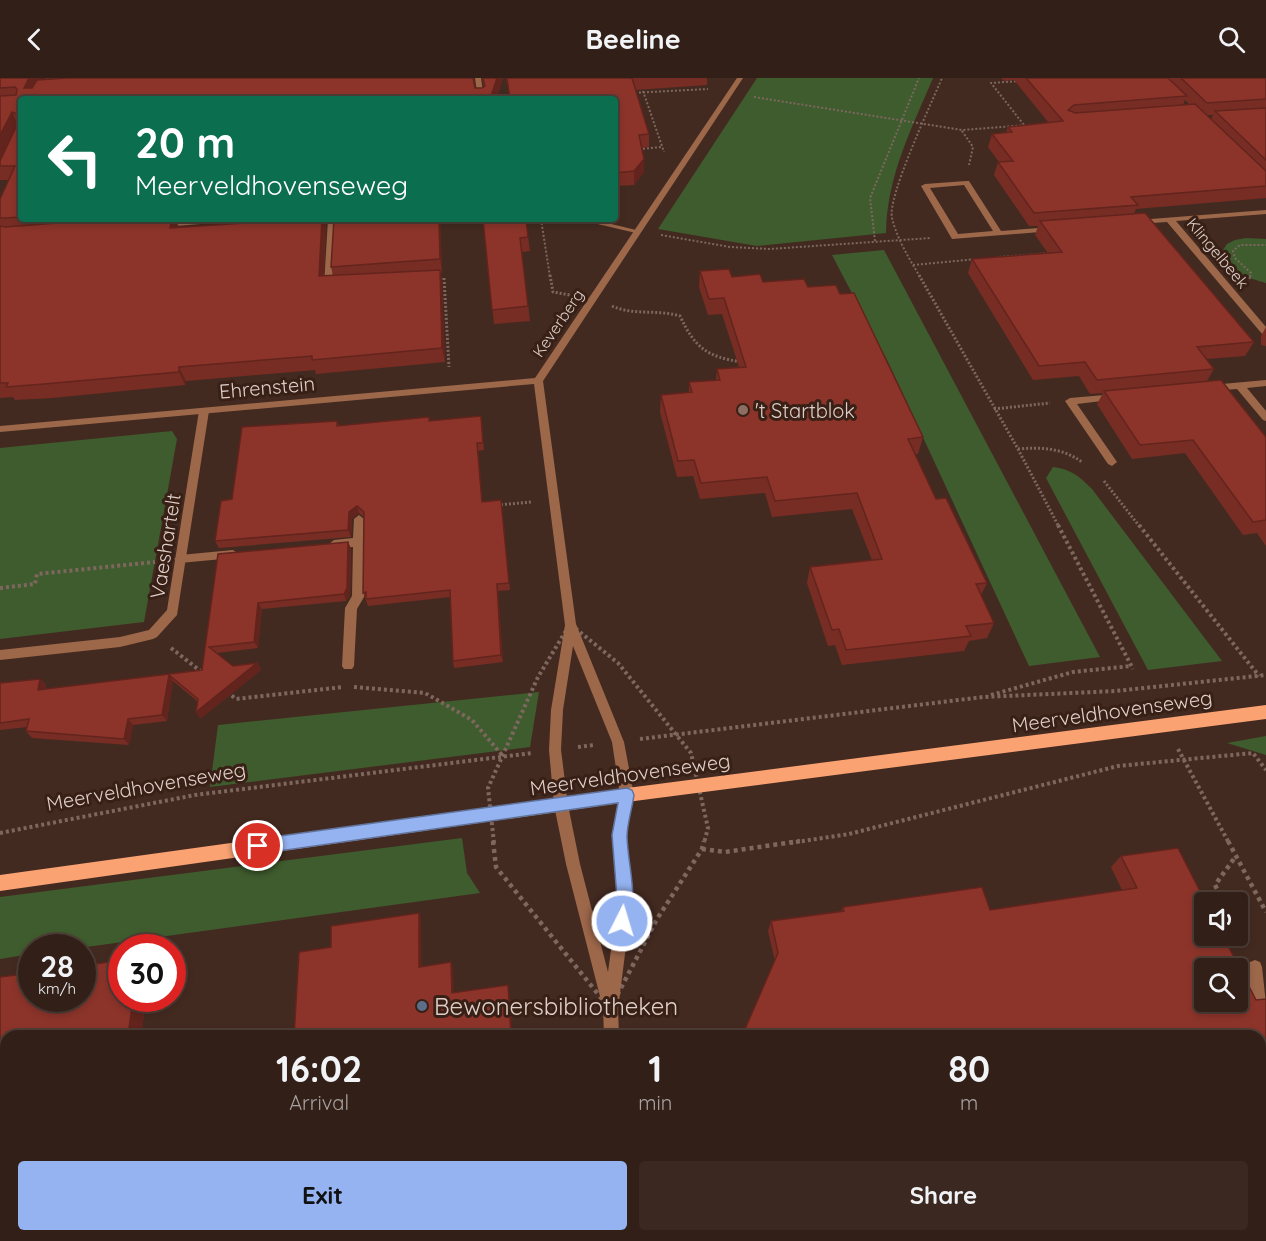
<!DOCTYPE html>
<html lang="en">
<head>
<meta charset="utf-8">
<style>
	:root { --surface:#322018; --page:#3a2821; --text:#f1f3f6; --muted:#a8a3a2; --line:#4d3e37; --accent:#95b2f1 }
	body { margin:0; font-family:Quicksand,sans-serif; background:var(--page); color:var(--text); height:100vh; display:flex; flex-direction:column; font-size:22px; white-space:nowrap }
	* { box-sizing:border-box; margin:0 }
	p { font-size:20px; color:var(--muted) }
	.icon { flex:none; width:33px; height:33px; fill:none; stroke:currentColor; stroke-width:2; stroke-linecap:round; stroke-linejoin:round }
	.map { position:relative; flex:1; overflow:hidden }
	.panel { position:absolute; left:0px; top:952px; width:1266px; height:212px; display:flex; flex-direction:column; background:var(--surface); border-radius:18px 18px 0 0; box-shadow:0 3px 9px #0003,0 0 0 2px var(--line) }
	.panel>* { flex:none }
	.guide { position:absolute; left:18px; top:18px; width:600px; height:126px; border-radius:6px; box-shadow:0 3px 9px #0003,0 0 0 2px var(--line); background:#0b6e4f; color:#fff; overflow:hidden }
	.tools { position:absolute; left:1194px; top:814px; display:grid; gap:12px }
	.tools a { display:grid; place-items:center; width:54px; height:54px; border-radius:6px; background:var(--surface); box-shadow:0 3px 9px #0003,0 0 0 2px var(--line); font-size:30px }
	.speed { position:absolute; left:18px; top:856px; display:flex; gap:12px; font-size:30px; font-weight:700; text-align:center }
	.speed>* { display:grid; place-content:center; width:78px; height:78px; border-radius:50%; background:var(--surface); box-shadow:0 3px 9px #0003,0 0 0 2px var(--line); line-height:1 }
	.speed small { font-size:15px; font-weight:400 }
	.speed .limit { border:9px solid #d22; background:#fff; color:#111 }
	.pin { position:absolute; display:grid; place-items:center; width:51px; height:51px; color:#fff; margin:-26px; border:3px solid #fff; border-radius:50%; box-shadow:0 2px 6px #0007 }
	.me { position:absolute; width:66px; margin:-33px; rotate:5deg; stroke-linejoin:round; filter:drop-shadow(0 0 4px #0008) }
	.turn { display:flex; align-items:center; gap:21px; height:126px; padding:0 18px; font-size:27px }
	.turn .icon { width:78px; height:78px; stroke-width:2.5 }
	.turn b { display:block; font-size:42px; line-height:51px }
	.eta { display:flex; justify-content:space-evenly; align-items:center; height:102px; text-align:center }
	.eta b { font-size:36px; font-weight:800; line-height:42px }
	.cta { display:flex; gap:12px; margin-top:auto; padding:12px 18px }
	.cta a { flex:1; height:69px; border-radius:6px; background:var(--accent); color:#111; font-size:24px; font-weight:800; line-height:69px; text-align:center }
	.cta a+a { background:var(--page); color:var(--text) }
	header { display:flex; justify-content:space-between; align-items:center; height:78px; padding:0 18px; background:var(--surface); font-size:27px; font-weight:800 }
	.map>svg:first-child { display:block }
	.green { fill:#3f5c2e }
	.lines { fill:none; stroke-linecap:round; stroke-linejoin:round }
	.path-far3 { stroke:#7d675e; stroke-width:2; stroke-dasharray:2 2; stroke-linecap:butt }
	.path-far2 { stroke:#7d675e; stroke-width:3; stroke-dasharray:2 2; stroke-linecap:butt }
	.path-far1 { stroke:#7d675e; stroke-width:4; stroke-dasharray:3 3; stroke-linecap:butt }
	.path { stroke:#7d675e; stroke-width:4.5; stroke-dasharray:4 4; stroke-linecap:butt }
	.service { fill:#9d674a; fill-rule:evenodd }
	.minor { fill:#9d674a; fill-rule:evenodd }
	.tertiary { fill:#9d674a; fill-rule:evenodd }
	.primary { fill:#fba272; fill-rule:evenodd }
	.wall { fill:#782d24; fill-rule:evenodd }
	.shaded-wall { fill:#62241d }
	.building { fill:#8c342a; stroke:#62241d; stroke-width:1.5; fill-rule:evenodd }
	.route { fill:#95b2f1; stroke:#61749d; stroke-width:1.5 }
	.education-dot { fill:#8d6e63; stroke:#382016; stroke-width:2 }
	.service-dot { fill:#5c6f8a; stroke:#382016; stroke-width:2 }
	.labels { text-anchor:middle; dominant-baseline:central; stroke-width:6; stroke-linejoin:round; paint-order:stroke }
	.far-street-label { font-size:16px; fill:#dfcfc8; stroke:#382016 }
	.street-label { font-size:20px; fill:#dfcfc8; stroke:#382016 }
	.poi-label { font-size:20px; fill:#dfcfc8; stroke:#382016; text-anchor:start }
	.near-poi-label { font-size:24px; fill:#dfcfc8; stroke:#382016; text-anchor:start }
</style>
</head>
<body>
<header><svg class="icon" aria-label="back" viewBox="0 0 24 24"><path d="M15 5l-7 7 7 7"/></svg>Beeline<svg class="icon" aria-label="search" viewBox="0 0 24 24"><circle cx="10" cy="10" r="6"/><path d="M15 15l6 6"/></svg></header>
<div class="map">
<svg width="1266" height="1163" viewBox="0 0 1266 1163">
	<rect width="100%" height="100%" fill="#432a20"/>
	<!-- green -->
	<path class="green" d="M757 0H933C911 52 887 98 886 155L757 168 658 151Z
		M1246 160 1266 161V205C1248 200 1225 193 1223 172L1227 166 1235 162Z
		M884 172 1100 579 1029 588 889 286 832 177Z
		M172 353 177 361 144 544 0 561V370Z
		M1053 389C1071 391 1080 399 1092 411L1222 583 1148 592 1046 400Z
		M539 614 530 669 210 709 218 647Z
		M1266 658V677L1227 665Z
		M462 760 467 795 480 815 79 870H32L31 876 0 881V819Z"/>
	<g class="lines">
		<!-- path-far3 -->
		<path class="path-far3" d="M1020 3 991 5 1024 47
			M643 13 664 74
			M631 15 708 11
			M754 19 962 52 1028 47
			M962 53 973 69 969 87
			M639 71 662 69
			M541 141 550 199
			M661 157 730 169 770 171 931 160
			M875 163 870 120 919 0
			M999 179 1052 175
			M913 187 977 181
			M920 199C909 180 897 161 892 140 887 119 932 24 942 0
			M1250 199 1251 195 1235 180 1233 173 1240 167H1266"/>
		<!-- path-far2 -->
		<path class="path-far2" d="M550 197 553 214 570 217
			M919 197 1018 371 1059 449
			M444 200 449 289
			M1249 201 1250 197
			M612 228C634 238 657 231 680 238 695 270 707 279 742 284
			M994 331 1050 325
			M1018 371C1042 369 1062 370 1082 384
			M1104 403 1140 449
			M497 427 532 424"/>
		<!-- path-far1 -->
		<path class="path-far1" d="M1058 447 1133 591
			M1139 447 1259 598
			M0 510 35 506 37 496 155 484
			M171 570 203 595
			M354 609 425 615 472 642 502 677
			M227 614 236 621 343 609
			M991 617 1073 594 1131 588
			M640 661 983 619 1116 613 1266 597
			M578 669 594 667
			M1178 671 1229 765
			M0 755 195 717 532 675
			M494 765 488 710 538 599 570 546 618 585 691 675 708 750 704 765
			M790 765 849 756 1118 688 1253 675 1266 692"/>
		<!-- path -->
		<path class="path" d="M493 763 496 789 610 931 657 841 702 771 704 763
			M1228 763 1266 834
			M702 771 725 774 800 763
			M1224 825 1215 807 1236 778
			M1238 853 1244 867
			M606 1158 607 1163
			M679 1158V1163"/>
		<!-- service -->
		<path class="service" d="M328 141H336L332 206 336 208 332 211 324 208Z
			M359 437 364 441V519L357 531 354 588 352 591H344L342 588 345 530 352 518 353 469 334 470 329 466 334 462 353 460 354 441Z
			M233 472 239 476 233 480 180 485 174 481 180 477Z
			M1255 882 1260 884 1262 889 1266 926 1259 927 1254 924C1249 914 1245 894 1250 884Z"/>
		<!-- minor -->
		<path class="minor" d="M475 0H481L484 21H478Z
			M966 103H969L1001 153 1052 149 1056 151 1052 153 952 161 921 108 925 106ZM964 107 993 153 958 156 930 110Z
			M1266 132V136L1176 143 1266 249V258L1263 257 1167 144 1138 146 1134 144 1138 142Z
			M208 141H242L238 143 163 149 159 147 163 145Z
			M576 141H591L640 153 636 155Z
			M1266 302V308L1247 310 1266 333V343L1263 342 1237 311 1211 313 1206 310 1211 307Z
			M1116 316 1119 317V321L1077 326 1117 384 1112 388 1108 386 1065 323 1070 320Z
			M204 330 209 333 177 537 157 559 153 561 120 569 0 582V572L120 559 149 552 167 532 199 333Z
			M627 711 632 713 634 717 626 757 632 821 618 931 619 958H604L603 930 566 786 554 727 556 723 561 721 566 723 568 727 580 786 608 894 618 821 612 757 620 717 622 713Z
			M372 1158H417L415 1163H370Z"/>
		<!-- tertiary -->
		<path class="tertiary" d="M737 0H743L543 303 576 546 624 664 634 717 632 721 627 723 622 721 620 717 612 664 573 568 563 632 561 672 568 727 566 731 561 733 556 731 554 727 549 672 551 632 565 547 534 306 0 354V348L535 300Z"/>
		<!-- primary -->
		<path class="primary" d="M1266 627V641L627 724 0 813V797L627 710Z"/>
	</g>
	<!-- wall -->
	<path class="wall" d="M0 0H41L40 2H45V0H474L475 10H482L484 9 482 0H503L496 21H21V141H177H175L179 149 326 141 324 198 333 197 331 189 440 141 442 195H441L442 205 445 284 316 296 315 292 186 303 185 307 52 320 15 322 13 319 0 320V121L9 102H0Z
		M506 0H707V7L635 12 649 56V69L641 70 644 94 634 107 615 108V21H510Z
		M1001 0H1266V120L1136 131 1134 135 1254 264 1245 278 1206 281 1214 291 1207 303 1266 359V468L1257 455 1243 457 1185 375 1132 381 1097 326 1103 315 1090 316 1079 298 1033 302 968 195 972 181 1048 175 1035 157 1038 148H1029L994 97 998 84H999L988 69 992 56 1006 55 1008 49 1049 45 1014 2 1004 3ZM1185 22 1190 27H1183ZM1207 37H1213L1211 42Z
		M483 141 528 159 530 173 522 174 530 243 494 246Z
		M700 193 763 204 808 209 840 216 923 359 918 376H915L936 421 987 505 981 517 994 545 987 560 969 563 964 573 842 587 835 567 828 568 807 505 810 489 872 482 852 431 772 439 765 415 700 421 693 398 677 399 660 334 661 317 689 315V304L716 302 717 291 739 289 722 236 708 237 699 209Z
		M1266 249V268L1261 267V258Z
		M429 339 430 343 482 345 484 372 478 373 482 424 502 429 510 512 498 513 503 584 454 590 453 583 450 519 368 528 363 515 364 439 359 435 352 441 351 459 219 470 215 463 232 421 337 343 339 348Z
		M348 464 351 471 350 517 346 523 262 531 258 570 217 575 233 588 257 585 261 592 200 641 197 623 173 603 167 643 133 647 129 667 32 660 26 653 27 649 0 652V605L40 601 46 607 45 611 202 592 218 476Z
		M1121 778 1206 825 1260 1158 775 883 768 853 771 843 841 833 843 829 990 832 1122 812 1111 789Z
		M0 899 122 921H146L141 958H6V1129L0 1130Z"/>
	<!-- shaded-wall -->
	<path class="shaded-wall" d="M29 0H41L31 21 24 10Z
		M497 0H503L496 21H490Z
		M12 34 18 47 0 84V57Z
		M644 81V94L634 107V93Z
		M172 141H175L179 150H170Z
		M322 141H326L323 212 319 198Z
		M439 141H440L442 195 440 181Z
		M440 192 442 205 445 284 442 270Z
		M179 289 186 303 185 307 179 294Z
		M477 365 478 373 483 431 482 424Z
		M357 428 359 435 352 441 351 459 348 452 349 434Z
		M348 464 351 471 350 517 346 523 344 516Z
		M497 506 498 513 503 584 501 577Z
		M258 525 262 531 258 570 254 564Z
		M257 585 261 592 200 641 196 634Z
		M169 597 173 603 167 643 162 637Z
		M40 601 46 607 43 618 38 612Z
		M128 641 133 647 129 667 124 661Z
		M419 835 421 840 422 894 419 889Z
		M451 884 453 889 454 920 452 915Z
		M508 907 509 912 513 958H511Z
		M133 921H146L141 958H128Z"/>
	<!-- building -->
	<path class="building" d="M0 0H29L24 10H32L37 2 67 0H473L475 10H482L485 8 483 0H497L490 21H21V139L5 140H0V121L15 88H0V83L17 47V36L12 34 0 57V18L16 17 17 11 15 9 0 10Z
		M507 0H632L649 56 639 57 644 81 634 93 615 95V21H510Z
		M1026 0H1168L1187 18 1074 27 1068 32 1075 35 1195 26 1266 93V108L1131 119 1138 127 1034 135 998 84 1013 83 992 56 1012 54 1008 49 1063 43Z
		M1181 0H1266V21L1207 25Z
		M1266 30V82L1215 33Z
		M1145 135 1254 264 1197 269 1214 291 1097 302 1085 284 1039 288 972 181 1062 174 1040 143Z
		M109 141H172L170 150 273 143V141H322L319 198 440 192 442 270 312 282V278L179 289V294L44 306 6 309 8 305H0V148L5 149Z
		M334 141H439L440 181 331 189Z
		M483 141H526L528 159 520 160 528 228 492 232Z
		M729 191 732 199 760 196 763 204 804 201 808 209 836 207 840 216 854 215 923 359 908 361 936 421 946 420 987 505 976 506 994 545 966 548 971 558 846 572 839 551 832 552 810 489 882 481 857 415 775 423 767 399 701 405 694 382 678 383 661 317 692 314 689 304 720 302 717 291 746 289 724 220 709 221 700 193Z
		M1221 302 1266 359V442L1253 444 1193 362 1140 367 1104 313Z
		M481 338 483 365H477L482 424 501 422 509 505 497 506 501 577 453 583 450 512 366 521V514L363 515 364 434 357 428 349 434 348 452 215 463 221 423 232 421 242 349 337 343V348L429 339V343Z
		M348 464 347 510 344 516 258 525 254 564 209 569 233 588 257 585 196 634 198 621 169 597 162 637 128 641 124 661 26 653 29 641 0 645V605L40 601 38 612 202 592 218 476Z
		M1178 770 1206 825H1204V858H1223L1256 922 1266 921V1163H706L709 1158H1260V958H742L778 875 771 843 844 833 843 829 982 809 990 832 1137 810 1121 778ZM1204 891H1238V924H1204Z
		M419 835V889L451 884 452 915 508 907 511 958H294L299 874 331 869V848Z
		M122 882V921H133L128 958H6V1122L0 1123V899L32 895V921H82V888Z"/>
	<!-- route -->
	<path class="route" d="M627 710 632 712 634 717C632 731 627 746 627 759 628 788 639 821 628 848L622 851 616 848 614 843 617 820 612 757 618 725 258 776 253 774 251 768 253 763 258 761Z"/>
	<!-- markers -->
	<circle class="education-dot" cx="743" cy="332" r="6"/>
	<circle class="service-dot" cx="422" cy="928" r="6"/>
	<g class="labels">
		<!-- far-street labels -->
		<g class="far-street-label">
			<text transform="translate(1218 175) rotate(50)">Klingelbeek</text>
			<text transform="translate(558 245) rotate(-56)">Keverberg</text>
		</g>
		<!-- street labels -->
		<g class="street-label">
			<text transform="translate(267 309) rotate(-5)">Ehrenstein</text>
			<text transform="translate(165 468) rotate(-81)">Vaeshartelt</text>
			<text transform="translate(1112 633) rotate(-8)">Meerveldhovenseweg</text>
			<text transform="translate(630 696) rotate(-8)">Meerveldhovenseweg</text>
			<text transform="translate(146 708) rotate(-10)">Meerveldhovenseweg</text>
		</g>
		<!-- poi labels -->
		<g class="poi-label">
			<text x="755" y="332">'t Startblok</text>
		</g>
		<!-- near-poi labels -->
		<g class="near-poi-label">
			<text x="434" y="928">Bewonersbibliotheken</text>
		</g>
	</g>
</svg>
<div class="tools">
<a><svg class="icon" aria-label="sound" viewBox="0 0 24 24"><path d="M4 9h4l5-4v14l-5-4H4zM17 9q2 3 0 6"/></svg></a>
<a><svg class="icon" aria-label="search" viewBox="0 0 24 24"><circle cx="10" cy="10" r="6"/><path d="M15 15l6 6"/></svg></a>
</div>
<div class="speed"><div>28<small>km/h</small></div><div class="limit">30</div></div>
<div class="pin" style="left:258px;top:768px;background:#d93025"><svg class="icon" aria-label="arrive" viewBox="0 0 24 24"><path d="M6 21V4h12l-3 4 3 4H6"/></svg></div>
<svg class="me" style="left:622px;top:843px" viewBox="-20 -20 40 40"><circle r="17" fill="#95b2f1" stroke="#fff" stroke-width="3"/><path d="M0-11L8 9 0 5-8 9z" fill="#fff"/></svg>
<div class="guide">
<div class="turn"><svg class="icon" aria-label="left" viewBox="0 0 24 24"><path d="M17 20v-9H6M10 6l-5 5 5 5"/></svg><div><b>20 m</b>Meerveldhovenseweg</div></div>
</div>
<section class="panel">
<div class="eta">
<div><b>16:02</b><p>Arrival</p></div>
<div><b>1</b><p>min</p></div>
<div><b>80</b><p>m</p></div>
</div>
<div class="cta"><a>Exit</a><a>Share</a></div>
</section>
</div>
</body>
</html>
